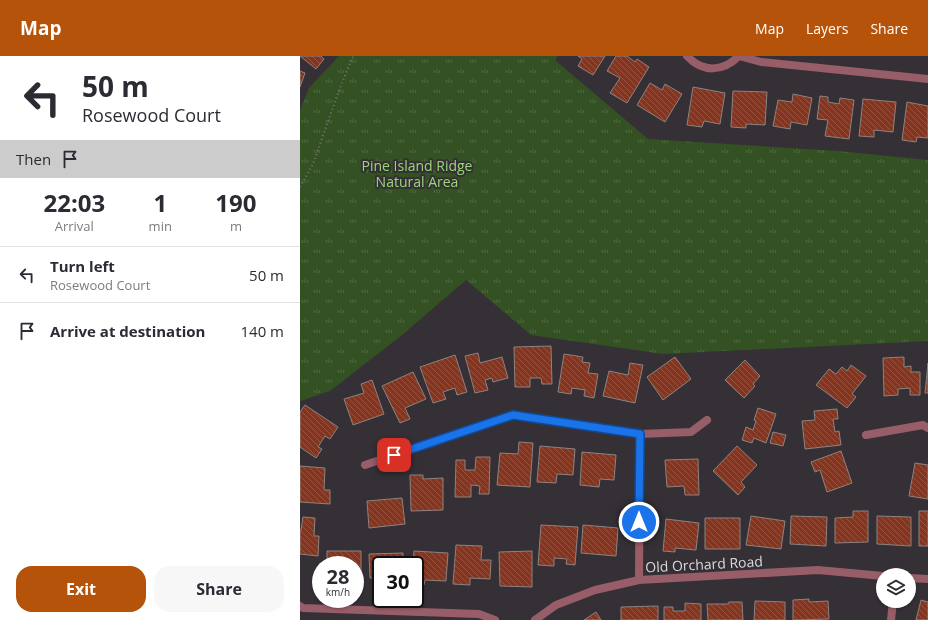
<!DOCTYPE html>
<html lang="en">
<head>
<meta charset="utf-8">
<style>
	:root { --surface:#fff; --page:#f7f7f7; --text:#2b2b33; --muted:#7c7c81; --line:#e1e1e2; --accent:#b45309 }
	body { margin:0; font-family:"Open Sans",sans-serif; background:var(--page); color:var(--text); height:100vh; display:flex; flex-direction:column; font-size:15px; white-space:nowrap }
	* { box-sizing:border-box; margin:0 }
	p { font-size:13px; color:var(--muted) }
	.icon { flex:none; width:22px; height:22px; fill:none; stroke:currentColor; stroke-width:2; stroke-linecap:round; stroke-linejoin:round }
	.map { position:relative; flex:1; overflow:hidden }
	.drawer { display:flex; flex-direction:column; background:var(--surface); width:300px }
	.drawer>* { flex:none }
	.top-card { background:#fff; color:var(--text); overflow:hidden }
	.tools { position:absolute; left:576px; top:512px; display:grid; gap:8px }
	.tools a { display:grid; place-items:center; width:40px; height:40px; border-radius:50%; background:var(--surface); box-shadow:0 1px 3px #0004; font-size:20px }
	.speed { position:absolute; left:12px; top:500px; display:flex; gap:8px; font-size:20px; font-weight:700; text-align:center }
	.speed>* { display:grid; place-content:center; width:52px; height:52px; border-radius:50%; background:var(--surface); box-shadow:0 1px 3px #0004; line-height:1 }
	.speed small { font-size:10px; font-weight:400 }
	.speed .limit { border:2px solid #111; border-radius:6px; background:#fff; color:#111 }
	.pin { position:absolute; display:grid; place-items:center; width:34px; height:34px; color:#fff; margin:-17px; border-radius:8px; box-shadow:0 2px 6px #0006 }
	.me { position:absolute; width:44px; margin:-22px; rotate:0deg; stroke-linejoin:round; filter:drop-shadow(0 0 3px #0008) }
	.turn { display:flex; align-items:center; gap:14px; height:84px; padding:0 16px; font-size:18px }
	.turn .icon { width:52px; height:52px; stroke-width:2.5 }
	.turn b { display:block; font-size:28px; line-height:34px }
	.then { display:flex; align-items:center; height:38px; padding:0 16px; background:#0003; gap:8px; font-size:15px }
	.eta { display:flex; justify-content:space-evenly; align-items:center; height:68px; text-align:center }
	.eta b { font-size:24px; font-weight:700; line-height:28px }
	.cta { display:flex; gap:8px; margin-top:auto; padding:8px 16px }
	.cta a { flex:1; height:46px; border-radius:16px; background:var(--accent); color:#fff; font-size:16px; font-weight:700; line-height:46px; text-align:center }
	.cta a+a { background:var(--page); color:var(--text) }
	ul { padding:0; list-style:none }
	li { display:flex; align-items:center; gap:12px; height:56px; padding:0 16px; border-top:1px solid var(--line) }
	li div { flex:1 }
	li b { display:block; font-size:15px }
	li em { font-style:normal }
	header { display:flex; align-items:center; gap:24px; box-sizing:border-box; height:56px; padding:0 20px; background:var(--accent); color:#fff }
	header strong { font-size:19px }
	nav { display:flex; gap:22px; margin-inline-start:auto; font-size:14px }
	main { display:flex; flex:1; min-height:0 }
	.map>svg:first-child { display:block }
	.park { fill:url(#park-tufts) }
	.building { fill:url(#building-back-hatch); stroke:#8c8381 }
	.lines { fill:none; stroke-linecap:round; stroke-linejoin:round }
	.path { stroke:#7a767c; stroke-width:2; stroke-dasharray:1 3; stroke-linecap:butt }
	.minor { stroke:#975d68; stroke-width:8 }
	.route-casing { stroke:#114b97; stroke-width:10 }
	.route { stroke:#1a73e8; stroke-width:7 }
	.labels { text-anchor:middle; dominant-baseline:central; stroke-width:4; stroke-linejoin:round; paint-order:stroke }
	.park-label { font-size:14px; fill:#99d776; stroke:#343036 }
	.street-label { font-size:14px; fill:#dcdade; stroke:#343036 }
</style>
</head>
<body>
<header>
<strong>Map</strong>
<nav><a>Map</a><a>Layers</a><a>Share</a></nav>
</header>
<main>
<section class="drawer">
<div class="top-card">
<div class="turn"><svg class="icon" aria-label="left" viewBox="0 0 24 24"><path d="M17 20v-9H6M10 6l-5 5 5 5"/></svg><div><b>50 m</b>Rosewood Court</div></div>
<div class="then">Then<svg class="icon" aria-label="arrive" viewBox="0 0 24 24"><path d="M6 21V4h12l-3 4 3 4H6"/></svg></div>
</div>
<div class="eta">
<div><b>22:03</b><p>Arrival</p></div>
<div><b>1</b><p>min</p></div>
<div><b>190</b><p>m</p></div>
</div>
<ul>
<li><svg class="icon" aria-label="left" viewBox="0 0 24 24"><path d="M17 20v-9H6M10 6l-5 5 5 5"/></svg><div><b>Turn left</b><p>Rosewood Court</p></div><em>50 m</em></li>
<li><svg class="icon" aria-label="arrive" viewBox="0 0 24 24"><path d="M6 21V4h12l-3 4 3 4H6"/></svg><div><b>Arrive at destination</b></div><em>140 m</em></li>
</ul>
<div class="cta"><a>Exit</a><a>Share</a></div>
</section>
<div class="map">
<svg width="628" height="564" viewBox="0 0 628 564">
	<defs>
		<pattern id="park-tufts" width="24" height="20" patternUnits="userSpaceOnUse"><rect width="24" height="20" fill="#345123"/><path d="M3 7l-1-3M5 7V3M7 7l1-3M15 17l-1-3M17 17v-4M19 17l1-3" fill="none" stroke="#516942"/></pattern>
		<pattern id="building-back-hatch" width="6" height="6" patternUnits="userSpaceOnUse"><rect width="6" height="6" fill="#843520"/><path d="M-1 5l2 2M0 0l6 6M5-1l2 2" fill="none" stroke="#955240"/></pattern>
	</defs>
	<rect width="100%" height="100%" fill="#343036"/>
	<!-- park -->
	<path class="park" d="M39 0H258L255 4 348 83 538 95 628 104V285L363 298 231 279 166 224 102 279 30 335 0 345V54L9 32Z"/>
	<!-- building -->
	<path class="building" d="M0 0H21L24 3 16 13Z
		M278 0H305L293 19 278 10 282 3Z
		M316 0H327L335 6 337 3 349 11 327 47 310 37 320 22 307 15Z
		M0 15 5 17 0 31Z
		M350 27 362 34 365 28 382 38 365 66 337 49Z
		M393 31 425 37 420 68 404 65 402 71 387 69Z
		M433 35 467 36 465 69 446 68V72L431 71Z
		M493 38 512 42 507 69 491 66 490 73 473 70 478 44 492 46Z
		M520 40 528 41V46L539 48 540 42 554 44 549 83 525 80 528 64 517 63Z
		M563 43 596 46 593 76 574 74V81L559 80Z
		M607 46 628 50V82L617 81 616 86 602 84Z
		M251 290 252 328H242L241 322H230V331H215L214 291Z
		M178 297 180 307 202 301 208 322 193 326 192 322 185 324 188 334 175 337 165 300Z
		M264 298 283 301 282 306 290 307 288 317 298 318 294 342 284 340 285 334 272 332 271 338 258 336Z
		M155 299 167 336 157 339 155 332 143 336 146 343 133 347 120 311Z
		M375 301 391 323 363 344 347 321Z
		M604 301V311L611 310V316H620V339H610V332L598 333V339L584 340 583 302Z
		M445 304 460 320 453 328 455 330 444 342 425 324Z
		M330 307 343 309 335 347 303 340 309 315 328 319Z
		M628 307V337H625Z
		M551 309 566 320 552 338 556 341 547 352 516 329 529 313 536 318 542 311 547 315Z
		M113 316 126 343 105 352 110 363 100 367 82 330Z
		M72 324 84 358 53 369 44 343 64 337 61 328Z
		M5 349 38 371 30 383 25 380 18 391 22 393 16 402 0 391V356Z
		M458 352 476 358 466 387 454 382 452 387 442 384 446 371 453 374 456 365 454 364Z
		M537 353 538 363H533L535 376 539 375 541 389 505 393 502 365 515 364 514 355Z
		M473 376 486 379 483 390 470 387Z
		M219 386 233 387 230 431 197 429 200 397 218 398Z
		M240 390 275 393 273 419 257 418 256 427 237 426Z
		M437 390 457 409 441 426 445 431 438 439 413 415Z
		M541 395 552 427 527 436 520 414 515 416 511 406Z
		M282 396 316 399 314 424 300 423 299 431 280 429Z
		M176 401H190L189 438H179L180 430 171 429V441H155L156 404H165V414H175Z
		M398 403 399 439H385L384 430 367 431 365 404Z
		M615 407 628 409V443L609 440Z
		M0 410 25 412 24 434H30V448L0 446Z
		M110 419H123V423L143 422V454L111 455Z
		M102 442 105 468 69 472 67 445Z
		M553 455H568V486L535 487V462L553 461Z
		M619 455H628V490H619Z
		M451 460 485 465 481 493 446 489Z
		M491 460 527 461 526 490 490 488Z
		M577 460 611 461V490L577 488Z
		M3 461 15 462 14 480H19L18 500 0 498V474H1Z
		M405 462H440V493H405Z
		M366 463 399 467 396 494 375 492V496L363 495Z
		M241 469 278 471 275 509 266 508 267 503 254 502V510L238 509Z
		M283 469 318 472 316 500 281 497Z
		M156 489 182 490 181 504H191L190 523 170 522V529L153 528Z
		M27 495H61V523H55V509H27Z
		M114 495 148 497 146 525 125 524 124 529 115 528V509H113Z
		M232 495V531L200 530 199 496Z
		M103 497V509H81V522H70L69 498Z
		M509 543V546L528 545 529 563 493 564V544Z
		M621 544 628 546V564H616Z
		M455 545 485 546V564H454Z
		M429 546H442L443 564H408L407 548H428Z
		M385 547 401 548V564H364V551H373V555H385Z
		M358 550V564H321V551Z
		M296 556 301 564H284Z"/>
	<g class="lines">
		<!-- path -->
		<path class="path" d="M0 131 13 108 37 40 52 2 54 0"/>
		<!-- minor -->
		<path class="minor" d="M387 0C403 17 423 16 439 0
			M439 0 461 6 628 23
			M566 379 623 369 628 372
			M65 409 213 359 340 378 391 376 407 364
			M609 522 628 523
			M339 524 340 378
			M0 550 3 552 179 558 195 564
			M235 564 256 549 295 534 339 524 518 514 583 520
			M591 564 593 545"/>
	</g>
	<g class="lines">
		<!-- route casing -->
		<g class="route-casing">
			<path id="route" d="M94 399 213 359 340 378 339 466"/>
		</g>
		<!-- route -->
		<use href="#route" class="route"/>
	</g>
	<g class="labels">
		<!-- park labels -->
		<g class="park-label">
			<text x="117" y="109">Pine Island Ridge<tspan x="117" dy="16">Natural Area</tspan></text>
		</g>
		<!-- street labels -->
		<g class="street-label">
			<text transform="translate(404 508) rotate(-3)">Old Orchard Road</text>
		</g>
	</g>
</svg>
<div class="tools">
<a><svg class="icon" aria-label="layers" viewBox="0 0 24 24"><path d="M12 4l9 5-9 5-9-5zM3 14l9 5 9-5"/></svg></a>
</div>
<div class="speed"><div>28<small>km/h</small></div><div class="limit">30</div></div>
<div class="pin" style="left:94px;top:399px;background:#d93025"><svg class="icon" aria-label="arrive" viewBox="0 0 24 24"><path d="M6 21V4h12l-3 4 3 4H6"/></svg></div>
<svg class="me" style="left:339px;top:466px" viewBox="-20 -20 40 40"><circle r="17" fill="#1a73e8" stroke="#fff" stroke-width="3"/><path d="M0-11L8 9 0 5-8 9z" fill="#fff"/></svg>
</div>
</main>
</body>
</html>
